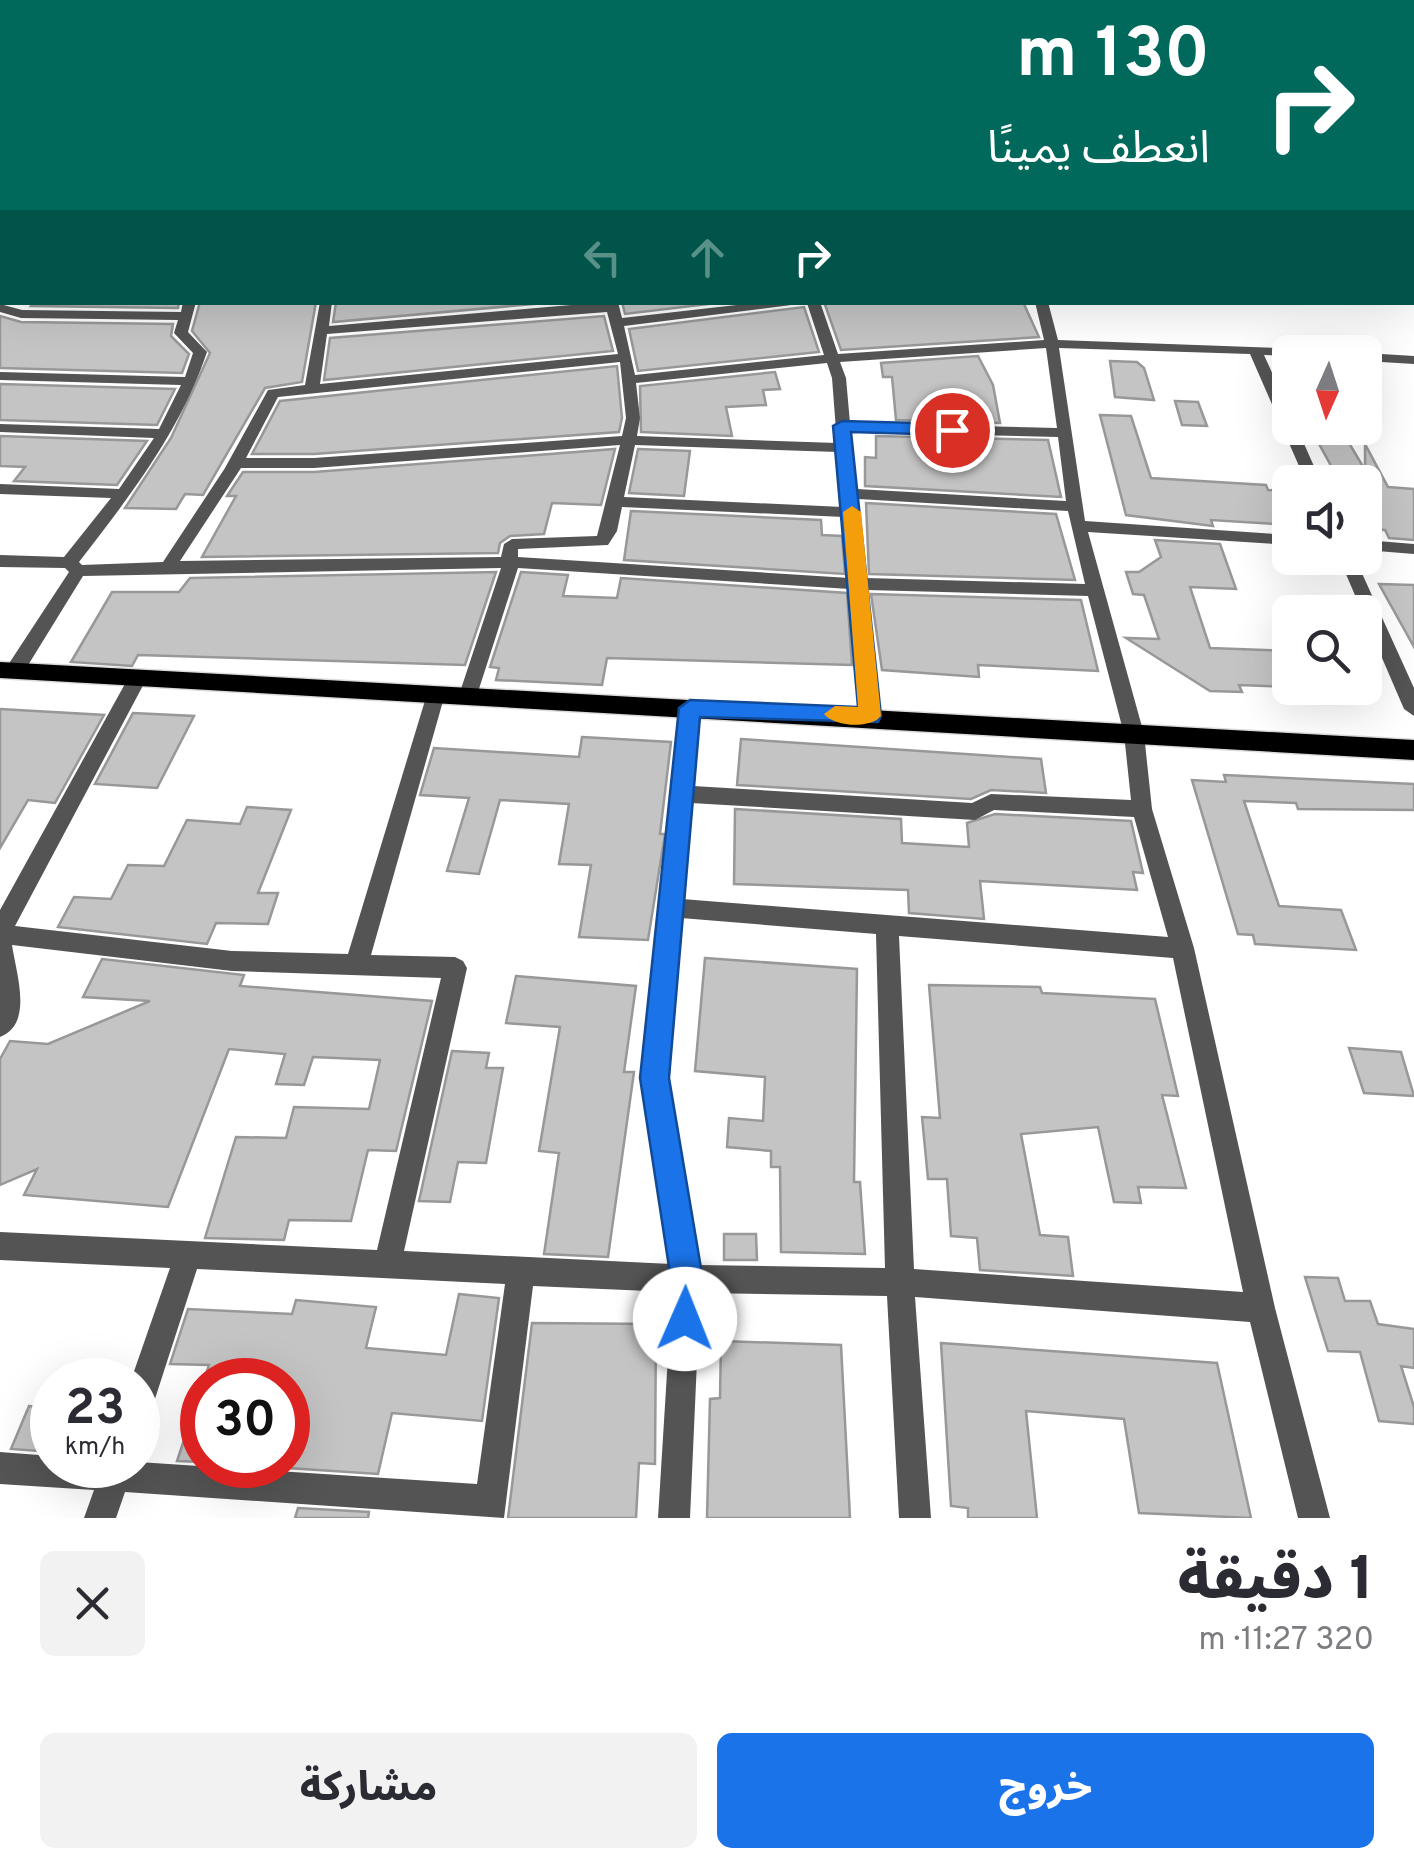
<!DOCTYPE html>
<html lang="ar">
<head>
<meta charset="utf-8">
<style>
	:root { --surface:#fff; --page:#f2f2f3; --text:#2b2b33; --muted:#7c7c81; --accent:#1a73e8 }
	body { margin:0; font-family:Overpass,"Noto Sans Arabic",sans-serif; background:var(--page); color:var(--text); direction:rtl; height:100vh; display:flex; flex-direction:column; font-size:38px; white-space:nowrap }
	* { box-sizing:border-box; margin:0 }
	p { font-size:32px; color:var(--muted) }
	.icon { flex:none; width:55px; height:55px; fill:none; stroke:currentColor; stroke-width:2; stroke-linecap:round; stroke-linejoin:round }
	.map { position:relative; height:1518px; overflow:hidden; direction:ltr }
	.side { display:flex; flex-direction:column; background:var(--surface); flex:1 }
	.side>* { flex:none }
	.banner { position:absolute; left:0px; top:0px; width:1415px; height:305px; box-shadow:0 10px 40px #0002; direction:rtl; background:#00695c; color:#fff; overflow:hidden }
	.needle { width:65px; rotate:183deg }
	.tools { position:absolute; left:1272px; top:335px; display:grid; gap:20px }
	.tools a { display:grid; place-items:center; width:110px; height:110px; border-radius:15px; background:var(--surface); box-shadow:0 10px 40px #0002; font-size:50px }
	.speed { position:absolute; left:30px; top:1358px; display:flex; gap:20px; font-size:50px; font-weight:700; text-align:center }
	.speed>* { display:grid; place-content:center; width:130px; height:130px; border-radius:50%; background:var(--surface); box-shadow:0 10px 40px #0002; line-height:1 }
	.speed small { font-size:25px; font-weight:400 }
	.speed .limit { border:15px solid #d22; background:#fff; color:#111 }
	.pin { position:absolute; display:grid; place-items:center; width:85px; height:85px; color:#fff; margin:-42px; border:5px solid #fff; border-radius:50%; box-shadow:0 2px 10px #0007 }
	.me { position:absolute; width:110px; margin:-55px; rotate:1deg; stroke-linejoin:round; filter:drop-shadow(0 0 8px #0008) }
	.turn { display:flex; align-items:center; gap:35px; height:210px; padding:0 40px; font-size:45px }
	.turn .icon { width:130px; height:130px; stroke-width:2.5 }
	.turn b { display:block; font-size:70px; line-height:85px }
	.lanes { display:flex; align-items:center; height:95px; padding:0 40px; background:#0003; justify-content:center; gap:50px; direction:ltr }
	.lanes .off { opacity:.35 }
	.round { display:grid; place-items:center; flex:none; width:105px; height:105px; border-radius:15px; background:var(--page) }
	.head { display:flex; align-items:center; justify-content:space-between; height:170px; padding:0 40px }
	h1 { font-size:60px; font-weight:800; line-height:75px }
	.action { display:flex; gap:20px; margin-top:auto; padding:20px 40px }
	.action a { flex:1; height:115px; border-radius:15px; background:var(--accent); color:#fff; font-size:40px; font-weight:800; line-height:115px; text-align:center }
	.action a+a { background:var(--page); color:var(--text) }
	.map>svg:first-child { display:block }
	.building { fill:#c4c4c4; stroke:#989898; stroke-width:2.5 }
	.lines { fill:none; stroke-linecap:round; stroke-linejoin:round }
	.primary-casing { stroke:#dbdbdb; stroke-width:3 }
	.minor { fill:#545454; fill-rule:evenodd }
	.primary { fill:#000; fill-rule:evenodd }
	.route { fill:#1a73e8; stroke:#114b97; stroke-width:2.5 }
	.slow { fill:#f59e0b }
</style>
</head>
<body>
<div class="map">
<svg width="1414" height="1518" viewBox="0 0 1414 1518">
	<rect width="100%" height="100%" fill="#fff"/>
	<!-- building -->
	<path class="building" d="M34 302H179L178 308 31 306Z
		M200 302H316L302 382 265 388 203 495 185 494 176 509 125 508 171 438 210 353 192 331Z
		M336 302H556L333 322Z
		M622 302H725L625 314Z
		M824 302H1023L1039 337 841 350Z
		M804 307 819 352 638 371 629 329Z
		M0 316 21 322 173 324 171 336 189 354 182 373 0 368Z
		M604 316 613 351 324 380 330 338Z
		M978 356 993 385 1000 423 896 420 892 377H883L881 363Z
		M1110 361 1137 362 1144 368 1154 400 1115 397Z
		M617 366 622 418 619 432 314 454H252L280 401Z
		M775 372 780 389 763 390 766 405 726 407 732 436 641 432 640 386Z
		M0 384 175 389 157 425 0 420Z
		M1175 401 1198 402 1207 426 1182 425Z
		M1100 415 1131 416 1151 478 1266 485 1268 490 1290 491V525L1211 520 1213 526 1126 515Z
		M0 436 147 441 117 485 14 481 25 467 0 466Z
		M876 436 1048 440 1061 497 865 486V457L876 458Z
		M1318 442 1349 443 1365 470V444L1388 487 1414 489V540L1389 538 1385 530 1365 529V482H1340Z
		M615 449 601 505 552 503 544 534 510 536 500 543 498 553 202 557 236 496H227L243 472H314Z
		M638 449 690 451 684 496 629 493Z
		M866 503 1056 514 1075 580 869 574Z
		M631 511 821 520 822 535 842 536 845 574 624 560Z
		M1155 540 1220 544 1236 589 1190 587 1210 648 1290 651V687L1239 685 1242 692 1210 691 1126 638 1159 639 1144 595 1133 594 1126 572H1139L1161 557Z
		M496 572 465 665 138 655 132 666 71 662 112 592H179L190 578Z
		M521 572 568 575 563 596 617 598 621 578 847 593 852 665 607 658 602 685 496 680 499 668 490 667Z
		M1379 584 1414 585V647Z
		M871 594 1081 600 1098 671 978 665 979 677 882 670Z
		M0 709 104 715 55 803 28 800 0 848Z
		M133 713 194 716 157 788 95 784Z
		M582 737 671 742 660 834H665L648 940 579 937 591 865 559 864 569 804 500 800 479 874 447 871 469 798 420 795 434 748 579 757Z
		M741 739 1041 759 1046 793 991 790 971 799 737 785Z
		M1224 775 1414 784V810L1298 809 1296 803 1244 801 1279 906 1341 910 1356 950 1255 944 1253 935 1238 934 1192 780 1226 782Z
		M247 807 291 810 258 893H278L268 924 216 923 207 944 58 927 74 897 111 899 128 865 164 866 187 820 240 824Z
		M735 809 901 819 902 843 969 847 967 823 995 814 1131 821 1143 873 1133 872 1137 890 980 881 984 919 909 913 908 890 734 884Z
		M705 958 857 969 854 1182H860L865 1254 781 1252 780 1167H771V1151L727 1147 729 1118 763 1121 765 1077 695 1071Z
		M102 959 244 975 240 986 432 1001 396 1151 368 1150 351 1221 289 1220 284 1240 205 1238 236 1137 286 1138 294 1107 369 1109 380 1060 313 1057 304 1085 276 1084 285 1054 229 1049 168 1207 24 1195 37 1169 0 1185V1059L10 1041 48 1044 150 1001 83 997Z
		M516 976 636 986 624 1072H634L608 1257 544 1254 559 1153 539 1151 560 1027 506 1023Z
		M929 985 1040 987 1042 993 1155 999 1178 1096 1162 1095 1186 1188 1138 1187 1141 1203 1114 1202 1098 1127 1021 1134 1040 1235 1068 1237 1073 1276 980 1270 977 1238 951 1236 947 1179H928L922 1117 940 1118Z
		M1349 1048 1401 1052 1414 1096 1364 1093Z
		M452 1051 489 1053 486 1068H503L486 1163 458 1162 450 1202 419 1201Z
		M724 1234H756L757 1260H724Z
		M1305 1277 1338 1278 1345 1301H1370L1378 1324 1414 1329V1368L1401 1366 1414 1407V1424L1379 1421 1360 1352 1328 1351Z
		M459 1294 499 1298 482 1421 392 1413 378 1474 288 1468V1380H204L209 1365 170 1364 188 1309 292 1314 296 1300 376 1307 366 1348 446 1355Z
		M532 1323 656 1324 655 1464 639 1463 636 1518H508Z
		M721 1341 841 1345 850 1518H707L710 1399 720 1398Z
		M941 1343 1217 1363 1251 1518 1139 1513 1124 1419 1026 1411 1037 1518H968V1508L951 1506Z
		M198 1398 202 1399V1462L177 1461Z
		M29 1406 52 1408V1452L11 1449Z
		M298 1508 369 1512 368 1518H295Z"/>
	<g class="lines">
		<!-- primary casing -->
		<g class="primary-casing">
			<path id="primary" d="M0 662 1414 740V760L0 678Z"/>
		</g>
		<!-- minor -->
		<path class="minor" d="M531 0H604L606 2H539Z
			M747 0H755V2H747Z
			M819 0H827V2H819Z
			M891 0H899L900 2H892Z
			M2 69V75L0 76V70Z
			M0 112 2 113V119L0 118Z
			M183 302H196L188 332 207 352C180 432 130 496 79 562L82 565 163 562 225 468 268 390 305 385 320 302H332L329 326 605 302H618L622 318 763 302H820L838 354 1044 340 1035 302H1048L1058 340 1306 349 1307 352H1290V356L1264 355 1290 412V428H1297L1321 482H1306L1250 354 1059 348 1085 521 1290 535V545L1088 532 1144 734 1152 809 1194 948 1275 1308 1330 1518H1298L1250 1322 915 1297 931 1518H899L887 1296 700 1293 690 1518H658L672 1292 533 1286 504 1518 125 1492 116 1518H84L94 1490 0 1484V1452L52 1456V1465H138V1462L477 1484 505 1284 197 1269 153 1405 149 1416 138 1420V1380H131L170 1268 0 1260V1232L377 1250 441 978 232 971 12 945C16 973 34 1024 0 1037V910L131 673 138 671 147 678 15 926 232 951 348 954 427 694 436 687 445 694 371 955 455 957 463 961 467 968 404 1251 671 1264 641 1077 683 703H697L700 708 693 786 972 803 991 794 1131 800 1124 734 1088 596 867 590 880 716 870 723 860 716 850 589 518 568 477 695 468 702 459 695 501 568 83 576 22 675H8L6 670 8 665 69 572 65 568 0 567V555L64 557 111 498 0 494V484L119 489 154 438 0 432V424L159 429 181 385 0 380V372L185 377 193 353 174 333 178 320 21 318 0 312V304L22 310 181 312ZM807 303 824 355 635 375 624 326ZM607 312 618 354 320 384 327 334ZM1046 348 1057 428 850 423 846 378 840 362ZM620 362 626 418 622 436 314 458H246L278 397ZM827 363 832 378 837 443 637 436 640 418 636 383ZM851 432 1058 437 1066 501 857 489ZM620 445 597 536 512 539 504 544 501 557 180 561 241 468H314ZM635 445 838 452 843 507 624 497ZM858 499 1068 511 1085 584 866 578ZM622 507 844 517 849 578 518 557V549L608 545 617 531ZM691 803 975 820 994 810 1134 817 1168 937 682 899ZM681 918 876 934 885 1268 699 1265 667 1077ZM899 936 1173 958 1243 1292 914 1269Z
			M1365 353 1414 356V364L1365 361Z
			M1365 540 1414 544V554L1365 550Z
			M1339 558H1355L1414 688V716L1404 709Z"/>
		<!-- primary -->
		<use href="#primary" class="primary"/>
	</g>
	<!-- route -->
	<path class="route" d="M842 421 952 424 961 430 952 435 851 432 881 716 878 722 700 717 669 1078 703 1280 697 1331 685 1336 673 1331 669 1319 671 1280 640 1078 679 708 690 700 858 707 833 426Z"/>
	<!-- slow -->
	<path class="slow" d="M852 506 861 512 881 716C870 729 835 727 824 714L835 706 858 707 843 512Z"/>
</svg>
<div class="tools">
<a><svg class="needle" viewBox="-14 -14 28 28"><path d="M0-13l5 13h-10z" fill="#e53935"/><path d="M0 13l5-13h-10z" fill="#7c7c81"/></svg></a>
<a><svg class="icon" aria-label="sound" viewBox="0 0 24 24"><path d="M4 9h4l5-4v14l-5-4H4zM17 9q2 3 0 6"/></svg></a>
<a><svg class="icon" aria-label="search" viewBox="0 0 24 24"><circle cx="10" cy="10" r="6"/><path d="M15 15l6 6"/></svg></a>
</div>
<div class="speed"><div>23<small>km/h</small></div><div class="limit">30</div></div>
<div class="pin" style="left:952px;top:430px;background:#d93025"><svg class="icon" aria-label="arrive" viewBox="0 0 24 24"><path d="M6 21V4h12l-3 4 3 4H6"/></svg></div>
<svg class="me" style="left:685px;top:1319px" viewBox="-20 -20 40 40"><circle r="19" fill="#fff"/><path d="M0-13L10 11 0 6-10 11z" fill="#1a73e8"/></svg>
<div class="banner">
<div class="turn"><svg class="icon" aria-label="right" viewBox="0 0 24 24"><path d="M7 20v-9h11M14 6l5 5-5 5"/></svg><div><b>130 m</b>انعطف يمينًا</div></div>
<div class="lanes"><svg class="icon off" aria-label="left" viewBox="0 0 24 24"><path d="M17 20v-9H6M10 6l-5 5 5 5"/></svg><svg class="icon off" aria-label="ahead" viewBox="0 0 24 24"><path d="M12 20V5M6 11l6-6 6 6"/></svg><svg class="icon" aria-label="right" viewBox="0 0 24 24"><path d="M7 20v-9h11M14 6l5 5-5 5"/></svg></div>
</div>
</div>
<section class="side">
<div class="head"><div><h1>1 دقيقة</h1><p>320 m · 11:27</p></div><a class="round"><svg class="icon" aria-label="close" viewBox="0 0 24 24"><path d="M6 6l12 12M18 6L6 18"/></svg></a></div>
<div class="action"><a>خروج</a><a>مشاركة</a></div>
</section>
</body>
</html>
